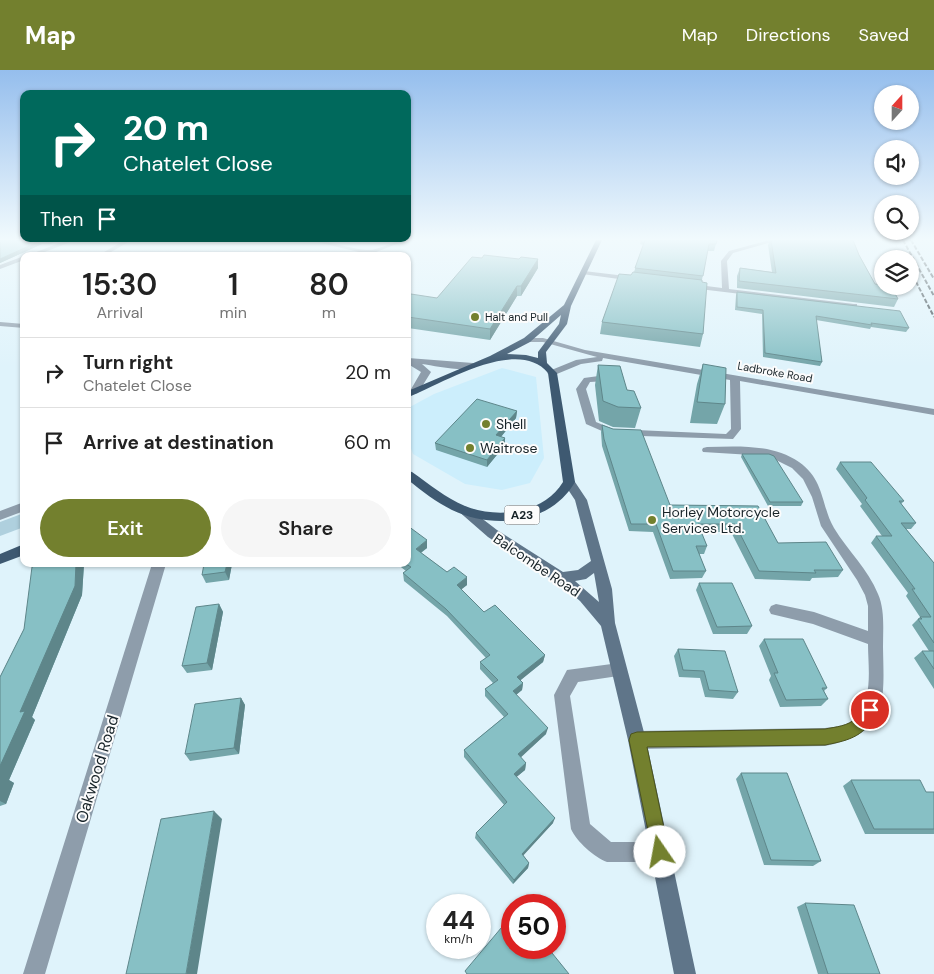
<!DOCTYPE html>
<html lang="en">
<head>
<meta charset="utf-8">
<style>
	:root { --surface:#fff; --page:#f6f6f6; --text:#222; --muted:#767676; --line:#e0e0e0; --accent:#73802e }
	body { margin:0; font-family:"DM Sans",sans-serif; background:var(--page); color:var(--text); height:100vh; display:flex; flex-direction:column; font-size:19px; white-space:nowrap }
	* { box-sizing:border-box; margin:0 }
	p { font-size:16px; color:var(--muted) }
	.icon { flex:none; width:28px; height:28px; fill:none; stroke:currentColor; stroke-width:2; stroke-linecap:round; stroke-linejoin:round }
	.map { position:relative; flex:1; overflow:hidden }
	.sheet { position:absolute; left:20px; top:182px; width:391px; height:315px; display:flex; flex-direction:column; background:var(--surface); border-radius:10px; box-shadow:0 1px 4px #0004 }
	.sheet>* { flex:none }
	.guide { position:absolute; left:20px; top:20px; width:391px; height:152px; border-radius:10px; box-shadow:0 1px 4px #0004; background:#00695c; color:#fff; overflow:hidden }
	.needle { width:32px; rotate:21deg }
	.controls { position:absolute; left:874px; top:15px; display:grid; gap:10px }
	.controls a { display:grid; place-items:center; width:45px; height:45px; border-radius:50%; background:var(--surface); box-shadow:0 1px 4px #0004; font-size:25px }
	.speed { position:absolute; left:426px; top:824px; display:flex; gap:10px; font-size:25px; font-weight:700; text-align:center }
	.speed>* { display:grid; place-content:center; width:65px; height:65px; border-radius:50%; background:var(--surface); box-shadow:0 1px 4px #0004; line-height:1 }
	.speed small { font-size:12px; font-weight:400 }
	.speed .limit { border:8px solid #d22; background:#fff; color:#111 }
	.pin { position:absolute; display:grid; place-items:center; width:42px; height:42px; color:#fff; margin:-21px; border:2px solid #fff; border-radius:50%; box-shadow:0 1px 5px #0007 }
	.me { position:absolute; width:55px; margin:-28px; rotate:348deg; stroke-linejoin:round; filter:drop-shadow(0 0 4px #0008) }
	.turn { display:flex; align-items:center; gap:18px; height:105px; padding:0 20px; font-size:22px }
	.turn .icon { width:65px; height:65px; stroke-width:2.5 }
	.turn b { display:block; font-size:35px; line-height:42px }
	.then { display:flex; align-items:center; height:48px; padding:0 20px; background:#0003; gap:10px; font-size:19px }
	.eta { display:flex; justify-content:space-evenly; align-items:center; height:85px; text-align:center }
	.eta b { font-size:30px; font-weight:600; line-height:35px }
	.cta { display:flex; gap:10px; margin-top:auto; padding:10px 20px }
	.cta a { flex:1; height:58px; border-radius:30px; background:var(--accent); color:#fff; font-size:20px; font-weight:600; line-height:58px; text-align:center }
	.cta a+a { background:var(--page); color:var(--text) }
	ul { padding:0; list-style:none }
	li { display:flex; align-items:center; gap:15px; height:70px; padding:0 20px; border-top:1px solid var(--line) }
	li div { flex:1 }
	li b { display:block; font-size:19px }
	li em { font-style:normal }
	header { display:flex; align-items:center; gap:30px; box-sizing:border-box; height:70px; padding:0 25px; background:var(--accent); color:#fff }
	header strong { font-size:24px }
	nav { display:flex; gap:28px; margin-inline-start:auto; font-size:18px }
	.map>svg:first-child { display:block }
	.built { fill:#cceefc }
	.green { fill:#afd0de }
	.lines { fill:none; stroke-linecap:round; stroke-linejoin:round }
	.minor { fill:#8e9dab; fill-rule:evenodd }
	.tertiary { fill:#8e9dab; fill-rule:evenodd }
	.secondary { fill:#5f7589; fill-rule:evenodd }
	.primary { fill:#3e5971; fill-rule:evenodd }
	.rail { stroke:#323f45; stroke-width:2; stroke-dasharray:4.5 2; stroke-linecap:butt }
	.wall { fill:#74a5a9 }
	.shaded-wall { fill:#5e868a }
	.building { fill:#87c0c5; stroke:#5e868a }
	.route { fill:#73802e; stroke:#4b531e }
	.poi-dot { fill:#73802e; stroke:#fcfcfc; stroke-width:2 }
	.labels { text-anchor:middle; dominant-baseline:central; stroke-width:4; stroke-linejoin:round; paint-order:stroke }
	.far-poi-label { font-size:11px; fill:#172328; stroke:#fcfcfc; text-anchor:start }
	.far-street-label { font-size:11px; fill:#172328; stroke:#fcfcfc }
	.shield { fill:#fcfcfc; stroke:#5c6468; stroke-width:1 }
	.shield-label { font-size:12px; font-weight:bold; fill:#172328 }
	.poi-label { font-size:14px; fill:#172328; stroke:#fcfcfc; text-anchor:start }
	.street-label { font-size:14px; fill:#172328; stroke:#fcfcfc }
	.near-street-label { font-size:16px; fill:#172328; stroke:#fcfcfc }
</style>
</head>
<body>
<header>
<strong>Map</strong>
<nav><a>Map</a><a>Directions</a><a>Saved</a></nav>
</header>
<div class="map">
<svg width="934" height="904" viewBox="0 0 934 904">
	<rect width="100%" height="100%" fill="#dff3fb"/>
	<!-- built -->
	<path class="built" d="M502 298 536 307 544 388 530 413 502 420 465 414 413 384 408 370V338L434 324Z"/>
	<!-- green -->
	<path class="green" d="M24 443V457L0 466V452Z"/>
	<g class="lines">
		<!-- minor -->
		<path class="minor" d="M67 170H76L34 186H26Z
			M125 170H132L104 186H97Z
			M308 170C328 170 346 178 366 180 379 181 393 170 407 170L366 186H359L363 183Z
			M769 170H779L733 183 727 191 729 219 854 234H857V238L691 218 687 216 691 214 722 218 721 191 729 181Z
			M24 186V190L0 199V195Z
			M584 201 634 207 637 209 634 211 582 204V202Z
			M524 268H543L585 280 934 339V345L740 311 741 359 733 369 611 365 586 354 576 319 584 308 606 305 611 308 606 311 590 312 586 319 596 352 613 359 726 364 731 359 730 310 603 288 602 291 581 294 552 306 547 303 549 301 576 290 597 287 543 272H524Z
			M707 377C738 376 773 374 799 392 825 410 821 436 834 458 848 481 868 499 878 524 885 540 883 559 883 577 884 632 889 663 825 676L637 679 631 676 628 670 631 664 637 661 825 658C835 657 847 656 854 649 874 630 868 598 868 574L813 554 771 544 769 540 771 536 776 534 814 542 868 561V536L865 525 857 510 821 456 812 427 803 409 792 398 768 386 703 382 702 380 703 378Z
			M24 432V441L0 450V441Z
			M152 494H166L45 904H23Z
			M619 593 625 595 627 600 625 605 578 612 570 626 590 754 611 772H660L667 775 670 782 667 789 660 792H607C594 787 577 772 571 759L554 625 567 600Z"/>
		<!-- tertiary -->
		<path class="tertiary" d="M0 252 24 254V258L0 256Z
			M408 288 473 293 477 296C468 303 435 296 422 294L431 302 418 323 415 324 410 321 421 302 408 294Z"/>
		<!-- secondary -->
		<path class="secondary" d="M569 408 573 409 587 430 612 519 615 553 646 670 696 904H674L628 670 601 556 580 531 566 519 488 467 457 440 463 436 467 437 497 460 563 502 578 500 591 491 575 430 563 412ZM594 503 599 532 575 511 586 509Z"/>
		<!-- primary -->
		<path class="primary" d="M596 170H602L571 236 567 254 546 282 547 293 557 303 575 412C551 454 494 460 452 440 436 432 422 421 408 410V401L412 402C429 414 446 428 465 436 497 449 544 444 563 412L548 303C518 267 445 312 411 326L408 327V321L490 286 524 268 564 235ZM561 245 559 254 538 282V288L526 285 507 284 530 272Z
			M24 474V485L0 494V484Z"/>
		<!-- rail -->
		<path class="rail" d="M903 170 934 226
			M911 170 934 209
			M910 200 934 247"/>
	</g>
	<!-- wall -->
	<path class="wall" d="M0 170H59L50 174H42L0 193Z
		M641 170H717L714 181H707L702 210 703 264 700 277 600 264 602 252 634 202 643 175 640 174Z
		M770 170H853L859 185 875 214 898 229 894 237 737 218V206L740 198 772 202 768 175Z
		M482 188 519 189H538V198L521 226H517L490 270 408 258V228H437Z
		M737 222 909 258 906 262 871 257 870 259 816 250 822 292 820 296 763 287 762 244 735 240 736 225Z
		M703 294 725 334 717 354 690 353 697 314Z
		M598 295 627 320 641 338 635 358 613 357 599 351 595 315Z
		M517 341 516 348 501 367 505 368V375L487 397 436 380 435 373Z
		M602 355 670 435 758 436 778 473 843 500 838 507 812 508 810 511 755 509 731 462H701L707 476 704 484H699L706 501 702 508 670 509 653 462 629 461 602 376 601 362Z
		M742 384 803 432 801 436H768L741 387Z
		M840 392 904 431 901 434 916 453 911 459H906L934 493V619L914 588 922 581H929L912 555 920 547 906 526 908 523 871 473 876 466H882L860 436 862 434 836 399Z
		M427 470V478L421 483 447 502 467 515 461 519 484 542 545 585 543 592 520 610 523 613 522 620 516 625 546 664 520 687 526 693 525 700 516 707 553 753 523 785 529 793 528 798 513 814 475 768 476 763 504 735 464 687V680L504 647 485 626V619L493 613 480 599V592L486 588 447 546 404 511 403 503 406 501 397 494H408Z
		M42 494H84L82 525 32 647 35 650 9 710 14 713 6 734 0 736V607L24 559Z
		M232 494 229 510 206 513 202 505Z
		M699 513 752 556 747 564H713L696 520Z
		M219 534 223 542 212 600 187 603 182 596Z
		M764 569 827 618 824 621 828 629 821 636 780 637 769 610 771 606 759 576Z
		M678 579 738 622 733 629 705 627 700 608 679 607 674 586Z
		M241 628 245 635 239 684 190 691 185 684Z
		M741 703 821 791 813 796 764 795 736 709Z
		M851 710 926 722H934V764H865L843 716Z
		M805 833 880 904H818L797 837Z"/>
	<!-- shaded-wall -->
	<path class="shaded-wall" d="M52 170H59L50 174 49 172Z
		M40 171 42 174 0 193V189Z
		M538 189V198L521 226V216Z
		M517 216V226L490 270V259Z
		M517 341 516 348 496 373V365Z
		M505 368V375L487 397V390Z
		M427 470V478L416 486V479Z
		M76 494H84L82 525 32 647 35 650 9 710 14 713 6 734 0 731V696Z
		M227 494H232L229 510 225 502Z
		M467 507V515L457 523V515Z
		M219 534 223 542 212 600 207 593Z
		M545 585 543 592 516 614 517 607Z
		M523 613 522 620 512 628 513 621Z
		M241 628 245 635 239 684 234 678Z
		M548 658 546 664 517 691 518 684Z
		M526 693 525 700 513 710 514 704Z
		M214 741 222 749 197 904H186Z
		M555 748 553 753 521 788 522 784Z
		M529 793 528 798 513 814 514 810Z"/>
	<!-- building -->
	<path class="building" d="M0 170H52L49 172 40 171 0 189Z
		M645 170H717L716 174H709L703 206 635 198Z
		M771 170H853L859 185 875 214 882 215V216H891L898 229 739 211 740 198 776 203Z
		M484 185 519 189 521 187 538 189 521 216H517L490 259 408 247V228L411 224 437 228 472 187 482 188Z
		M633 202 702 210V212L707 213 703 264 602 252 619 204 631 205Z
		M737 222 900 241 909 258 871 253 872 255 816 246 822 292 765 283 763 240 737 237Z
		M703 294 726 298 725 334 697 332Z
		M598 295 620 296 627 320 634 321 641 338 618 337 603 331Z
		M477 329 517 341 496 365 505 368 487 390 435 373Z
		M602 355 613 359 641 360 670 435 758 436 778 473 826 472 843 500H814L816 503 759 501 735 454H698L707 476H696L706 501H673L656 454H631L604 369Z
		M742 384H769L774 386 803 432H770Z
		M840 392H871L904 431H899L916 453H901L934 493V573L918 549H922L920 547H931L912 519H915L876 466H892L865 430 867 428Z
		M408 456 427 470 416 479 447 502 454 497 467 507 457 515 484 542 495 535 545 585 517 607 523 613 513 621 548 658 518 684 526 693 514 704 555 748 522 784 529 793 514 810 476 763 507 732 464 680 508 644 485 619 498 610 480 592 490 585 446 539 403 503 411 497 406 494H408Z
		M42 494H76L75 516 20 642 25 641 0 696V607L24 559 32 497Z
		M204 494H227L225 502 202 505Z
		M699 513H732L752 556 717 557Z
		M219 534 207 593 182 596 196 537Z
		M764 569H803L827 618H822L828 629 786 630 774 603H778Z
		M678 579 725 581 738 622 709 620 704 601 683 600Z
		M922 581H934V599Z
		M241 628 234 678 185 684 195 634Z
		M741 703H787L821 791 771 790Z
		M851 710H920L926 722H934V759H874Z
		M214 741 186 904H126L161 749Z
		M805 833 854 835 880 904H828Z
		M512 845V878H548L569 904H467L465 901Z"/>
	<!-- sky -->
	<linearGradient id="sky" x2="0" y2="1"><stop stop-color="#95beed"/><stop offset="0.57" stop-color="#f1fafd"/><stop offset="1" stop-color="#f1fafd" stop-opacity="0"/></linearGradient>
	<rect width="934" height="297" fill="url(#sky)"/>
	<!-- route -->
	<path class="route" d="M870 633 875 635 877 640C866 666 851 670 825 675L647 677 669 782 667 789 660 791 654 789 629 670 631 664 637 662 825 659C835 657 849 656 856 648 861 642 862 636 870 633Z"/>
	<!-- markers -->
	<g class="poi-dot">
		<circle cx="475" cy="247" r="5"/>
		<circle cx="486" cy="354" r="5"/>
		<circle cx="470" cy="378" r="5"/>
		<circle cx="652" cy="450" r="5"/>
	</g>
	<g class="labels">
		<!-- far-poi labels -->
		<g class="far-poi-label">
			<text x="485" y="247">Halt and Pull</text>
		</g>
		<!-- far-street labels -->
		<g class="far-street-label">
			<text transform="translate(775 302) rotate(10)">Ladbroke Road</text>
		</g>
		<!-- shield labels -->
		<rect class="shield" x="504.5" y="435.5" width="35" height="19" rx="4"/>
		<g class="shield-label">
			<text x="522" y="445">A23</text>
		</g>
		<!-- poi labels -->
		<g class="poi-label">
			<text x="496" y="354">Shell</text>
			<text x="480" y="378">Waitrose</text>
			<text x="662" y="442">Horley Motorcycle<tspan x="662" dy="16">Services Ltd.</tspan></text>
		</g>
		<!-- street labels -->
		<g class="street-label">
			<text transform="translate(537 495) rotate(34)">Balcombe Road</text>
		</g>
		<!-- near-street labels -->
		<g class="near-street-label">
			<text transform="translate(97 699) rotate(-73)">Oakwood Road</text>
		</g>
	</g>
</svg>
<div class="controls">
<a><svg class="needle" viewBox="-14 -14 28 28"><path d="M0-13l5 13h-10z" fill="#e53935"/><path d="M0 13l5-13h-10z" fill="#767676"/></svg></a>
<a><svg class="icon" aria-label="sound" viewBox="0 0 24 24"><path d="M4 9h4l5-4v14l-5-4H4zM17 9q2 3 0 6"/></svg></a>
<a><svg class="icon" aria-label="search" viewBox="0 0 24 24"><circle cx="10" cy="10" r="6"/><path d="M15 15l6 6"/></svg></a>
<a><svg class="icon" aria-label="layers" viewBox="0 0 24 24"><path d="M12 4l9 5-9 5-9-5zM3 14l9 5 9-5"/></svg></a>
</div>
<div class="speed"><div>44<small>km/h</small></div><div class="limit">50</div></div>
<div class="pin" style="left:870px;top:640px;background:#d93025"><svg class="icon" aria-label="arrive" viewBox="0 0 24 24"><path d="M6 21V4h12l-3 4 3 4H6"/></svg></div>
<svg class="me" style="left:660px;top:782px" viewBox="-20 -20 40 40"><circle r="19" fill="#fff"/><path d="M0-13L10 11 0 6-10 11z" fill="#73802e"/></svg>
<div class="guide">
<div class="turn"><svg class="icon" aria-label="right" viewBox="0 0 24 24"><path d="M7 20v-9h11M14 6l5 5-5 5"/></svg><div><b>20 m</b>Chatelet Close</div></div>
<div class="then">Then<svg class="icon" aria-label="arrive" viewBox="0 0 24 24"><path d="M6 21V4h12l-3 4 3 4H6"/></svg></div>
</div>
<section class="sheet">
<div class="eta">
<div><b>15:30</b><p>Arrival</p></div>
<div><b>1</b><p>min</p></div>
<div><b>80</b><p>m</p></div>
</div>
<ul>
<li><svg class="icon" aria-label="right" viewBox="0 0 24 24"><path d="M7 20v-9h11M14 6l5 5-5 5"/></svg><div><b>Turn right</b><p>Chatelet Close</p></div><em>20 m</em></li>
<li><svg class="icon" aria-label="arrive" viewBox="0 0 24 24"><path d="M6 21V4h12l-3 4 3 4H6"/></svg><div><b>Arrive at destination</b></div><em>60 m</em></li>
</ul>
<div class="cta"><a>Exit</a><a>Share</a></div>
</section>
</div>
</body>
</html>
